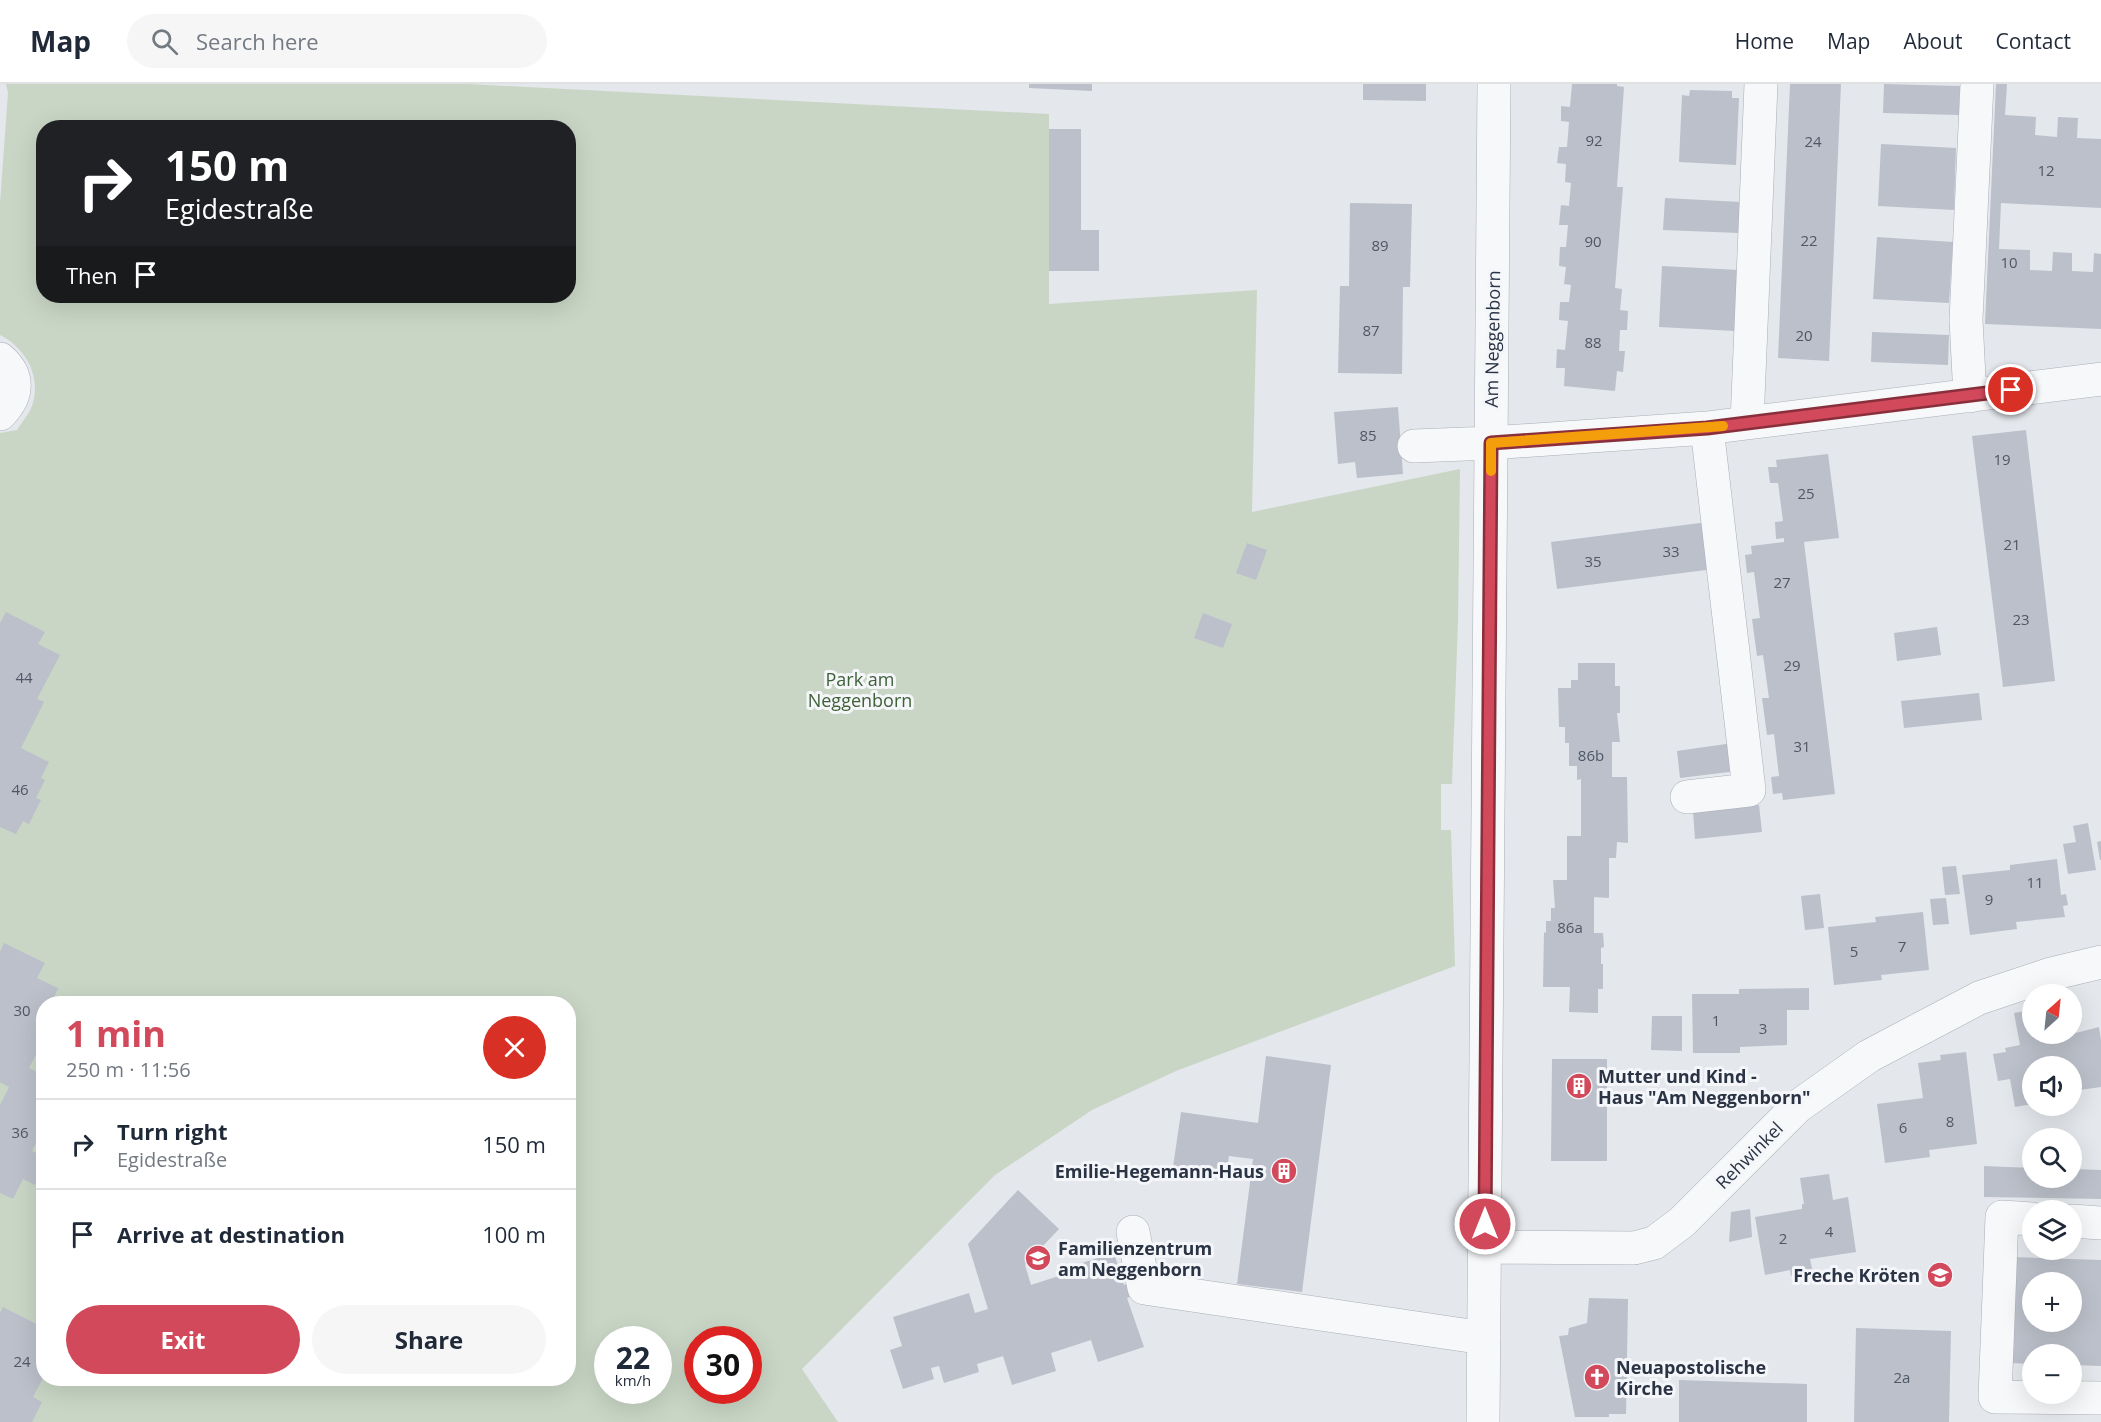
<!DOCTYPE html>
<html lang="en">
<head>
<meta charset="utf-8">
<style>
	:root { --surface:#fff; --page:#f6f6f7; --text:#1f2937; --muted:#747a83; --line:#e0e1e3; --accent:#d1495b }
	body { margin:0; font-family:"Open Sans",sans-serif; background:var(--page); color:var(--text); height:100vh; display:flex; flex-direction:column; font-size:22px; white-space:nowrap }
	* { box-sizing:border-box; margin:0 }
	p { font-size:20px; color:var(--muted) }
	.icon { flex:none; width:33px; height:33px; fill:none; stroke:currentColor; stroke-width:2; stroke-linecap:round; stroke-linejoin:round }
	.map { position:relative; flex:1; overflow:hidden }
	.side { position:absolute; left:36px; top:912px; width:540px; height:390px; display:flex; flex-direction:column; background:var(--surface); border-radius:24px; box-shadow:0 6px 24px #0002 }
	.side>* { flex:none }
	.hud { position:absolute; left:36px; top:36px; width:540px; height:183px; border-radius:24px; box-shadow:0 6px 24px #0002; background:#202124; color:#fff; overflow:hidden }
	.needle { width:39px; rotate:27deg }
	.controls { position:absolute; left:2022px; top:900px; display:grid; gap:12px }
	.controls a { display:grid; place-items:center; width:60px; height:60px; border-radius:50%; background:var(--surface); box-shadow:0 6px 24px #0002; font-size:30px }
	.speed { position:absolute; left:594px; top:1242px; display:flex; gap:12px; font-size:30px; font-weight:700; text-align:center }
	.speed>* { display:grid; place-content:center; width:78px; height:78px; border-radius:50%; background:var(--surface); box-shadow:0 6px 24px #0002; line-height:1 }
	.speed small { font-size:15px; font-weight:400 }
	.speed .limit { border:9px solid #d22; background:#fff; color:#111 }
	.pin { position:absolute; display:grid; place-items:center; width:51px; height:51px; color:#fff; margin:-26px; border:3px solid #fff; border-radius:50%; box-shadow:0 2px 6px #0007 }
	.me { position:absolute; width:66px; margin:-33px; rotate:0deg; stroke-linejoin:round; filter:drop-shadow(0 0 4px #0008) }
	.turn { display:flex; align-items:center; gap:21px; height:126px; padding:0 30px; font-size:27px }
	.turn .icon { width:78px; height:78px; stroke-width:2.5 }
	.turn b { display:block; font-size:42px; line-height:51px }
	.then { display:flex; align-items:center; height:57px; padding:0 30px; background:#0003; gap:12px; font-size:22px }
	.round { display:grid; place-items:center; flex:none; width:63px; height:63px; border-radius:32px; background:var(--page) }
	.headline { display:flex; align-items:center; justify-content:space-between; height:102px; padding:0 30px }
	h1 { font-size:36px; font-weight:700; line-height:45px; color:var(--accent) }
	.button { display:flex; gap:12px; margin-top:auto; padding:12px 30px }
	.button a { flex:1; height:69px; border-radius:36px; background:var(--accent); color:#fff; font-size:24px; font-weight:700; line-height:69px; text-align:center }
	.button a+a { background:var(--page); color:var(--text) }
	ul { padding:0; list-style:none }
	li { display:flex; align-items:center; gap:18px; height:90px; padding:0 30px; border-top:2px solid var(--line) }
	li div { flex:1 }
	li b { display:block; font-size:22px }
	li em { font-style:normal }
	header { display:flex; align-items:center; gap:36px; box-sizing:border-box; height:84px; padding:0 30px; background:var(--surface); border-bottom:2px solid var(--line) }
	header strong { font-size:28px }
	nav { display:flex; gap:33px; margin-inline-start:auto; font-size:21px }
	.search { width:420px; height:54px; background:var(--page); display:flex; align-items:center; gap:15px; box-sizing:border-box; padding:0 21px; border-radius:33px; color:var(--muted); font-size:22px }
	.map>svg:first-child { display:block }
	.green { fill:#c9d6c5; fill-rule:evenodd }
	.building { fill:#bbc0ca; fill-rule:evenodd }
	.lines { fill:none; stroke-linecap:round; stroke-linejoin:round }
	.minor-casing { stroke:#a9aeb7; stroke-width:34 }
	.minor { stroke:#f7f8fa; stroke-width:33 }
	.route-casing { stroke:#882f3b; stroke-width:15 }
	.route { stroke:#d1495b; stroke-width:10 }
	.slow { stroke:#f59e0b; stroke-width:10 }
	.labels { text-anchor:middle; dominant-baseline:central; stroke-width:6; stroke-linejoin:round; paint-order:stroke }
	.number-label { font-size:15px; fill:#4f5766 }
	.street-label { font-size:18px; fill:#2b3445; stroke:#f4f6f9 }
	.park-label { font-size:18px; fill:#3f6138; stroke:#f4f6f9 }
	.poi-label { font-size:18px; font-weight:bold; fill:#2b3445; stroke:#f4f6f9; text-anchor:start }
</style>
</head>
<body>
<header>
<strong>Map</strong>
<div class="search"><svg class="icon" aria-label="search" viewBox="0 0 24 24"><circle cx="10" cy="10" r="6"/><path d="M15 15l6 6"/></svg>Search here</div>
<nav><a>Home</a><a>Map</a><a>About</a><a>Contact</a></nav>
</header>
<div class="map">
<svg width="2101" height="1338" viewBox="0 0 2101 1338">
	<rect width="100%" height="100%" fill="#e4e7ec"/>
	<!-- green -->
	<path class="green" d="M6 0H468L1049 30V220L1257 206 1252 428 1460 385 1458 538 1452 700H1441V746H1451L1455 882 1176 987 1092 1026 995 1091 802 1285 838 1338H0V349L17 346C22 338 29 330 32 322 42 293 26 264 0 251V119L8 9ZM44 44H568V212H44ZM44 920H568V1294H44ZM608 1256H658V1306H608ZM698 1256H748V1306H698Z"/>
	<!-- building -->
	<path class="building" d="M1029 0H1092V7L1029 4Z
		M1363 0H1426V17L1363 16Z
		M1572 0H1617V2L1624 3 1617 103H1623L1615 204 1622 205 1620 226 1628 227 1627 246H1620L1619 267H1625L1623 288 1617 287 1615 307 1564 302 1565 284H1556L1557 265 1565 266 1568 237 1559 236 1560 218H1569L1571 201 1564 200 1566 183 1559 182 1560 163H1566L1568 141H1559L1561 121 1569 122 1571 99 1565 98 1566 80 1557 79 1559 63H1567L1569 38 1561 37V22L1570 23Z
		M1790 0H1841L1829 277 1778 274Z
		M1884 0 1960 2 1959 31 1883 29Z
		M1996 0H2007L2005 31 2036 33 2035 51 2057 53 2058 33 2078 34 2077 54 2101 55V124L2001 119 1999 165 2030 166V186L2052 187 2053 168 2072 169V187L2093 188 2094 169 2101 170V245L1985 240Z
		M1690 6 1732 7V14H1739L1736 81 1679 78 1682 11 1689 12Z
		M1049 45H1081V146H1099V187H1049Z
		M1881 60 1956 64 1954 126 1878 122Z
		M1665 114 1741 118 1739 149 1663 146Z
		M1350 119 1412 120 1410 203H1403L1402 290 1338 289 1340 202H1349Z
		M1877 153 1953 158 1949 219 1873 215Z
		M1662 182 1739 186 1735 247 1659 243Z
		M1872 248 1949 251 1948 281 1871 278Z
		M1398 323 1403 390 1357 394 1355 378 1338 380 1334 328Z
		M2026 346 2055 597 2003 603 1972 352Z
		M1828 370 1839 454 1804 458 1835 710 1783 716 1782 709 1773 710 1771 693 1779 692 1774 650 1767 651 1762 614H1769L1763 571 1757 572 1754 550 1752 535 1760 534 1754 488 1747 489 1745 471 1752 470 1751 462 1784 458V454L1776 455 1775 438 1783 437 1778 399H1770L1768 383H1777L1776 376Z
		M1708 438 1714 485 1557 505 1551 458Z
		M1247 459 1267 466 1256 496 1236 489Z
		M6 528 45 548 38 560 60 571 37 615 44 618 21 664 49 678 41 694 45 696 36 714 41 716 29 740 23 737 16 750 0 743V539Z
		M1203 529 1232 540 1223 564 1194 554Z
		M1937 543 1941 571 1897 577 1894 549Z
		M1578 579H1615V602H1620V629H1617L1620 658H1612V693H1627L1628 759 1617 758 1616 774H1609V814L1594 813V849H1603L1604 863 1601 864V880H1603V905H1598V929L1569 928 1570 903H1543L1544 848 1546 849V837H1551V824H1555L1553 796H1567V752H1581V695L1577 696V682H1569V659H1565V643H1559L1558 604H1571V596H1578Z
		M1979 609 1982 636 1904 644 1901 617Z
		M1733 659 1737 687 1680 694 1677 667Z
		M1759 721 1762 748 1695 755 1693 727Z
		M2088 739 2096 786 2068 790 2063 760 2076 758 2073 742Z
		M2101 757V776H2100L2097 758Z
		M2057 775 2061 811 2066 810 2068 821 2063 822 2065 833 2016 838 2017 845 1970 851 1962 791 2010 786V781Z
		M1956 782 1960 810 1945 811 1942 783Z
		M1820 810 1824 844 1805 846 1801 812Z
		M1946 814 1949 840 1933 841 1930 815Z
		M1923 828 1929 886 1881 891 1882 896 1834 901 1828 843 1876 838 1875 833Z
		M4 859 45 879 37 894 58 904 51 920H44V933L36 947 44 951V955L29 984 44 992 41 1002 44 1003V1040L32 1067 44 1073V1085L35 1101 23 1095 13 1115 0 1109V1021L9 1003 0 998V868Z
		M1809 904V926H1787V961L1740 963V969H1693L1692 910H1739V905Z
		M2032 926V950H2072L2099 943 2101 956V1003L2072 1007V982H2032V1020L2015 1023 2010 995 1998 997 1993 970 2006 968 2005 964 2020 961 2014 929Z
		M1652 932H1682V967L1651 966Z
		M1966 968 1977 1060 1929 1066 1930 1073 1885 1079 1877 1020 1923 1014 1918 979 1941 976 1940 971Z
		M1266 972 1331 981 1302 1208 1237 1200 1253 1075 1229 1072 1226 1091 1173 1083 1181 1028 1258 1039Z
		M1552 975H1607V1077H1551Z
		M2040 1022H2058V1023L2040 1026Z
		M1984 1082 2032 1084V1094H2072V1085L2101 1086V1115L1984 1113Z
		M1829 1090 1833 1116 1848 1113 1856 1168 1810 1175 1813 1189 1791 1192 1790 1186 1765 1191 1755 1133 1802 1125V1120H1804L1800 1094Z
		M1018 1106 1059 1145 1025 1181 1031 1201 1071 1188 1069 1183 1114 1169 1124 1201 1129 1199 1133 1212 1127 1214 1144 1263 1098 1278 1091 1256 1051 1269 1056 1287 1012 1301 1003 1272 977 1280 979 1288 944 1299 939 1282 931 1284 934 1295 903 1305 890 1266 902 1262 893 1233 969 1209 975 1229 988 1225 968 1160Z
		M1750 1125 1752 1153 1729 1158 1731 1128Z
		M2013 1173 2101 1176V1282L2072 1281V1270H2032V1280L2010 1279ZM2032 1198H2072V1238H2032Z
		M1589 1214 1628 1215 1626 1330H1609V1333H1575L1559 1252 1568 1251 1569 1244 1587 1239Z
		M3 1223 44 1244 36 1258 44 1262V1292L33 1313 42 1318 32 1338H0V1229Z
		M1856 1244 1951 1247 1949 1338H1854Z
		M1679 1296 1807 1300V1338H1679Z"/>
	<g class="lines">
		<!-- minor casing -->
		<g class="minor-casing">
			<path id="minor" d="M0 275C20 292 18 312 0 330
				M1970 312 1966 236 1977 0
				M1747 339 1761 0
				M1414 362 1491 359 1707 344 2101 295
				M1687 713 1749 706 1707 344
				M2032 1135 2002 1133 1995 1313 2101 1314
				M2072 1137 2101 1139
				M1133 1148 1144 1204 1484 1254
				M1485 1163 1634 1164 1654 1159 1682 1138 1797 1023 1869 972 1979 914 2051 890 2101 878
				M1483 1338 1494 0"/>
		</g>
		<!-- minor -->
		<use href="#minor" class="minor"/>
	</g>
	<g class="lines">
		<!-- route casing -->
		<g class="route-casing">
			<path id="route" d="M1485 1140 1491 359 1707 344 2011 306"/>
		</g>
		<!-- route -->
		<use href="#route" class="route"/>
		<!-- slow -->
		<path class="slow" d="M1491 387V359L1723 342"/>
	</g>
	<!-- icons -->
	<defs>
		<g id="building-disc" transform="scale(1.35)"><circle r="9.5" fill="#d1495b" stroke="#f4f6f9"/><path d="M-4-6H4V6H1V3H-1V6H-4ZM-2.5-4.3h1.7v1.8h-1.7ZM.8-4.3h1.7v1.8H.8ZM-2.5-1h1.7V.8h-1.7ZM.8-1h1.7V.8H.8Z" fill="#fff"/></g>
		<g id="school-disc" transform="scale(1.35)"><circle r="9.5" fill="#d1495b" stroke="#f4f6f9"/><path d="M0-5L7-2L0 1L-7-2ZM-4 1L0 2.5L4 1V4Q0 6-4 4Z" fill="#fff"/></g>
		<g id="church-disc" transform="scale(1.35)"><circle r="9.5" fill="#d1495b" stroke="#f4f6f9"/><path d="M-1.2-6h2.4v3.5h3.3v2.4h-3.3V6h-2.4V-.1h-3.3v-2.4h3.3Z" fill="#fff"/></g>
	</defs>
	<g fill-rule="evenodd">
		<use href="#building-disc" x="1579" y="1002"/>
		<use href="#building-disc" x="1284" y="1087"/>
		<use href="#school-disc" x="1038" y="1174"/>
		<use href="#school-disc" x="1940" y="1191"/>
		<use href="#church-disc" x="1597" y="1293"/>
	</g>
	<g class="labels">
		<!-- number labels -->
		<g class="number-label">
			<text x="1594" y="56">92</text>
			<text x="1813" y="57">24</text>
			<text x="2046" y="86">12</text>
			<text x="1809" y="156">22</text>
			<text x="1593" y="157">90</text>
			<text x="1380" y="161">89</text>
			<text x="2009" y="178">10</text>
			<text x="1371" y="246">87</text>
			<text x="1804" y="251">20</text>
			<text x="1593" y="258">88</text>
			<text x="1368" y="351">85</text>
			<text x="2002" y="375">19</text>
			<text x="1806" y="409">25</text>
			<text x="2012" y="460">21</text>
			<text x="1671" y="467">33</text>
			<text x="1593" y="477">35</text>
			<text x="1782" y="498">27</text>
			<text x="2021" y="535">23</text>
			<text x="1792" y="581">29</text>
			<text x="24" y="593">44</text>
			<text x="1802" y="662">31</text>
			<text x="1591" y="671">86b</text>
			<text x="20" y="705">46</text>
			<text x="2035" y="798">11</text>
			<text x="1989" y="815">9</text>
			<text x="1570" y="843">86a</text>
			<text x="1902" y="862">7</text>
			<text x="1854" y="867">5</text>
			<text x="22" y="926">30</text>
			<text x="1716" y="936">1</text>
			<text x="1763" y="944">3</text>
			<text x="1950" y="1037">8</text>
			<text x="1903" y="1043">6</text>
			<text x="20" y="1048">36</text>
			<text x="1829" y="1147">4</text>
			<text x="1783" y="1154">2</text>
			<text x="22" y="1277">24</text>
			<text x="1902" y="1293">2a</text>
		</g>
		<!-- street labels -->
		<g class="street-label">
			<text transform="translate(1492 255) rotate(-89)">Am Neggenborn</text>
			<text transform="translate(1749 1071) rotate(-45)">Rehwinkel</text>
		</g>
		<!-- park labels -->
		<g class="park-label">
			<text x="860" y="595">Park am<tspan x="860" dy="21">Neggenborn</tspan></text>
		</g>
		<!-- poi labels -->
		<g class="poi-label">
			<text x="1598" y="992">Mutter und Kind -<tspan x="1598" dy="21">Haus "Am Neggenborn"</tspan></text>
			<text x="1264" y="1087" text-anchor="end">Emilie-Hegemann-Haus</text>
			<text x="1058" y="1164">Familienzentrum<tspan x="1058" dy="21">am Neggenborn</tspan></text>
			<text x="1920" y="1191" text-anchor="end">Freche Kröten</text>
			<text x="1616" y="1283">Neuapostolische<tspan x="1616" dy="21">Kirche</tspan></text>
		</g>
	</g>
</svg>
<div class="controls">
<a><svg class="needle" viewBox="-14 -14 28 28"><path d="M0-13l5 13h-10z" fill="#e53935"/><path d="M0 13l5-13h-10z" fill="#747a83"/></svg></a>
<a><svg class="icon" aria-label="sound" viewBox="0 0 24 24"><path d="M4 9h4l5-4v14l-5-4H4zM17 9q2 3 0 6"/></svg></a>
<a><svg class="icon" aria-label="search" viewBox="0 0 24 24"><circle cx="10" cy="10" r="6"/><path d="M15 15l6 6"/></svg></a>
<a><svg class="icon" aria-label="layers" viewBox="0 0 24 24"><path d="M12 4l9 5-9 5-9-5zM3 14l9 5 9-5"/></svg></a>
<a>+</a>
<a>−</a>
</div>
<div class="speed"><div>22<small>km/h</small></div><div class="limit">30</div></div>
<div class="pin" style="left:2011px;top:306px;background:#d93025"><svg class="icon" aria-label="arrive" viewBox="0 0 24 24"><path d="M6 21V4h12l-3 4 3 4H6"/></svg></div>
<svg class="me" style="left:1485px;top:1140px" viewBox="-20 -20 40 40"><circle r="17" fill="#d1495b" stroke="#fff" stroke-width="3"/><path d="M0-11L8 9 0 5-8 9z" fill="#fff"/></svg>
<div class="hud">
<div class="turn"><svg class="icon" aria-label="right" viewBox="0 0 24 24"><path d="M7 20v-9h11M14 6l5 5-5 5"/></svg><div><b>150 m</b>Egidestraße</div></div>
<div class="then">Then<svg class="icon" aria-label="arrive" viewBox="0 0 24 24"><path d="M6 21V4h12l-3 4 3 4H6"/></svg></div>
</div>
<section class="side">
<div class="headline"><div><h1>1 min</h1><p>250 m · 11:56</p></div><a class="round" style="background:#d93025;color:#fff"><svg class="icon" aria-label="close" viewBox="0 0 24 24"><path d="M6 6l12 12M18 6L6 18"/></svg></a></div>
<ul>
<li><svg class="icon" aria-label="right" viewBox="0 0 24 24"><path d="M7 20v-9h11M14 6l5 5-5 5"/></svg><div><b>Turn right</b><p>Egidestraße</p></div><em>150 m</em></li>
<li><svg class="icon" aria-label="arrive" viewBox="0 0 24 24"><path d="M6 21V4h12l-3 4 3 4H6"/></svg><div><b>Arrive at destination</b></div><em>100 m</em></li>
</ul>
<div class="button"><a>Exit</a><a>Share</a></div>
</section>
</div>
</body>
</html>
